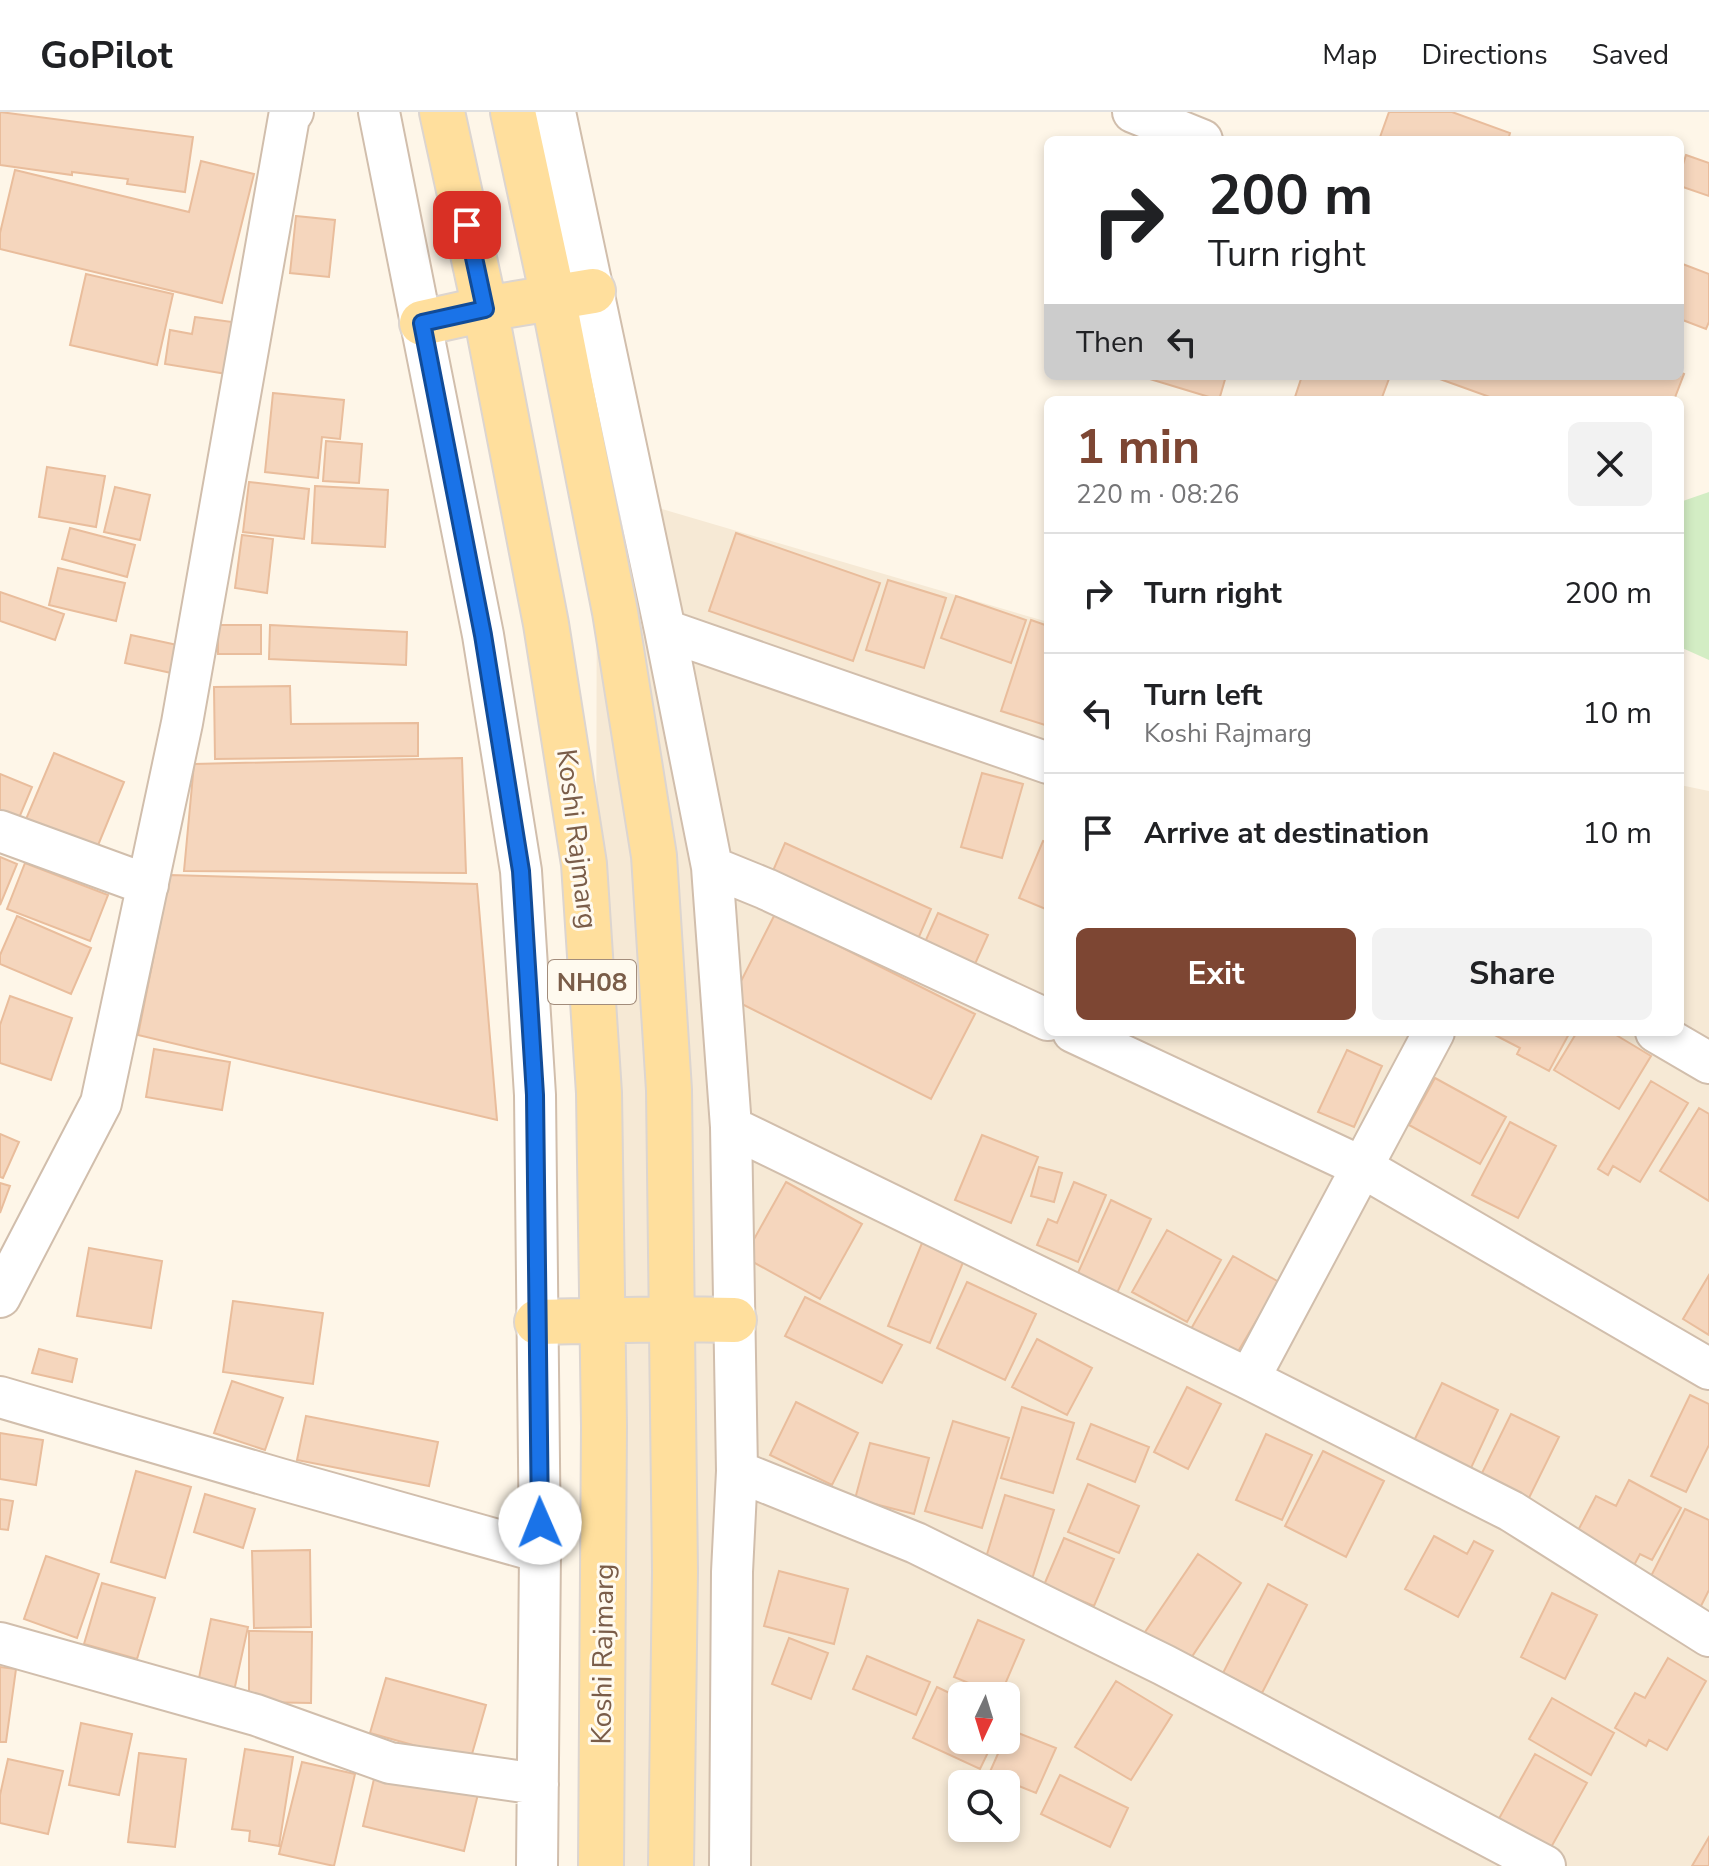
<!DOCTYPE html>
<html lang="en">
<head>
<meta charset="utf-8">
<style>
	:root { --surface:#fff; --page:#f2f2f2; --text:#202124; --muted:#757577; --line:#e0e0e0; --accent:#7d4633 }
	body { margin:0; font-family:"Nunito Sans",sans-serif; background:var(--page); color:var(--text); height:100vh; display:flex; flex-direction:column; font-size:30px; white-space:nowrap }
	* { box-sizing:border-box; margin:0 }
	p { font-size:26px; color:var(--muted) }
	.icon { flex:none; width:44px; height:44px; fill:none; stroke:currentColor; stroke-width:2; stroke-linecap:round; stroke-linejoin:round }
	.map { position:relative; flex:1; overflow:hidden }
	.sheet { position:absolute; left:1044px; top:284px; width:640px; height:640px; display:flex; flex-direction:column; background:var(--surface); border-radius:12px; box-shadow:0 4px 12px #0003 }
	.sheet>* { flex:none }
	.hud { position:absolute; left:1044px; top:24px; width:640px; height:244px; border-radius:12px; box-shadow:0 4px 12px #0003; background:#fff; color:var(--text); overflow:hidden }
	.needle { width:52px; rotate:184deg }
	.buttons { position:absolute; left:948px; top:1570px; display:grid; gap:16px }
	.buttons a { display:grid; place-items:center; width:72px; height:72px; border-radius:12px; background:var(--surface); box-shadow:0 4px 12px #0003; font-size:40px }
	.pin { position:absolute; display:grid; place-items:center; width:68px; height:68px; color:#fff; margin:-34px; border-radius:16px; box-shadow:0 4px 12px #0006 }
	.me { position:absolute; width:88px; margin:-44px; rotate:359deg; stroke-linejoin:round; filter:drop-shadow(0 0 6px #0008) }
	.turn { display:flex; align-items:center; gap:28px; height:168px; padding:0 32px; font-size:36px }
	.turn .icon { width:104px; height:104px; stroke-width:2.5 }
	.turn b { display:block; font-size:56px; line-height:68px }
	.then { display:flex; align-items:center; height:76px; padding:0 32px; background:#0003; gap:16px; font-size:30px }
	.round { display:grid; place-items:center; flex:none; width:84px; height:84px; border-radius:12px; background:var(--page) }
	.overview { display:flex; align-items:center; justify-content:space-between; height:136px; padding:0 32px }
	h1 { font-size:48px; font-weight:700; line-height:60px; color:var(--accent) }
	.action { display:flex; gap:16px; margin-top:auto; padding:16px 32px }
	.action a { flex:1; height:92px; border-radius:12px; background:var(--accent); color:#fff; font-size:32px; font-weight:700; line-height:92px; text-align:center }
	.action a+a { background:var(--page); color:var(--text) }
	ul { padding:0; list-style:none }
	li { display:flex; align-items:center; gap:24px; height:120px; padding:0 32px; border-top:2px solid var(--line) }
	li div { flex:1 }
	li b { display:block; font-size:30px }
	li em { font-style:normal }
	header { display:flex; align-items:center; gap:48px; box-sizing:border-box; height:112px; padding:0 40px; background:var(--surface); border-bottom:2px solid var(--line) }
	header strong { font-size:38px }
	nav { display:flex; gap:44px; margin-inline-start:auto; font-size:28px }
	.map>svg:first-child { display:block }
	.residential { fill:#f6e9d5; fill-rule:evenodd }
	.green { fill:#d3edc4 }
	.building { fill:#f5d6bd; stroke:#e9bd9c; stroke-width:2 }
	.lines { fill:none; stroke-linecap:round; stroke-linejoin:round }
	.street-casing { stroke:#d1beac; stroke-width:44 }
	.primary-casing { stroke:#dcd5d0; stroke-width:48 }
	.street { stroke:#fff; stroke-width:40 }
	.primary { stroke:#ffdf9d; stroke-width:44 }
	.route-casing { stroke:#114b97; stroke-width:20 }
	.route { stroke:#1a73e8; stroke-width:14 }
	.labels { text-anchor:middle; dominant-baseline:central; stroke-width:6; stroke-linejoin:round; paint-order:stroke }
	.shield { fill:#fffaef; stroke:#a28c7b; stroke-width:2 }
	.shield-label { font-size:26px; font-weight:bold; fill:#7a5d49 }
	.street-label { font-size:28px; fill:#7a5d49; stroke:#fffaef }
</style>
</head>
<body>
<header>
<strong>GoPilot</strong>
<nav><a>Map</a><a>Directions</a><a>Saved</a></nav>
</header>
<div class="map">
<svg width="1709" height="1754" viewBox="0 0 1709 1754">
	<rect width="100%" height="100%" fill="#fef6e8"/>
	<!-- residential -->
	<path class="residential" d="M597 378 1048 510V920H1680V673L1709 679V1754H594ZM962 1584H1006V1628H962ZM962 1672H1006V1716H962Z"/>
	<!-- green -->
	<path class="green" d="M1709 380V548L1680 535V390Z"/>
	<!-- building -->
	<path class="building" d="M0 0 193 25 185 80 127 72 128 67 72 60V63L0 53Z
		M1389 0H1452L1510 21 1508 28H1379Z
		M1686 43 1709 51V84L1680 74V62Z
		M201 49 254 62 222 191 0 137V121L15 58 189 100Z
		M296 104 335 108 329 165 290 161Z
		M1680 151 1709 162V210L1706 217 1680 207Z
		M86 162 173 182 157 253 70 233Z
		M195 205 240 211 233 263 165 252 170 218 192 222Z
		M1680 260 1684 262 1674 288H1498L1437 266V264H1680Z
		M1140 264H1226L1219 288Z
		M1302 264H1390L1381 288H1294Z
		M273 281 344 288 340 327 322 325 318 366 265 360Z
		M326 329 362 332 359 371 323 369Z
		M47 355 105 364 96 415 39 405Z
		M249 370 309 377 304 427 243 420Z
		M315 374 388 378 385 435 312 431Z
		M115 375 150 383 140 428 104 420Z
		M70 416 135 433 127 465 62 447Z
		M736 421 880 471 853 549 709 499Z
		M242 423 273 427 267 481 235 476Z
		M58 456 125 471 116 509 49 493Z
		M888 468 946 486 924 556 866 538Z
		M0 480 64 502 55 528 0 509Z
		M956 484 1026 508 1011 551 941 526Z
		M1031 508 1048 514V603L1045 613 1001 599Z
		M218 513H261V542H218Z
		M270 513 407 520 406 553 269 547Z
		M131 523 182 534 176 562 125 551Z
		M290 574 291 612 418 611V644L215 647 214 575Z
		M54 641 124 670 92 748 21 719Z
		M462 646 466 761 184 759 194 652Z
		M982 661 1023 672 1002 746 961 735Z
		M0 662 32 675 19 706 0 698Z
		M1043 729 1048 731V798L1019 786Z
		M785 731 931 797 918 827 772 761Z
		M0 745 17 752 0 793Z
		M25 751 108 783 90 829 7 797Z
		M170 763 477 772 497 1008 138 923Z
		M938 801 988 823 975 852 925 830Z
		M775 802 975 902 931 987 732 887Z
		M17 804 91 836 71 882 0 852V843Z
		M10 884 72 906 51 968 0 951V913Z
		M1489 920H1570L1549 959 1517 942 1520 936Z
		M1577 920H1611L1651 944 1619 997 1554 958Z
		M154 937 230 950 222 998 146 985Z
		M1347 938 1382 954 1354 1015 1318 1000Z
		M1435 966 1506 1005 1480 1052 1409 1013Z
		M1651 969 1688 991 1640 1070 1613 1054 1608 1063 1598 1057Z
		M1699 996 1709 1002V1089L1660 1059Z
		M1510 1010 1556 1034 1518 1106 1472 1083Z
		M0 1022 19 1030 3 1066 0 1065Z
		M982 1023 1038 1045 1011 1111 955 1088Z
		M1039 1055 1062 1061 1054 1090 1031 1084Z
		M786 1070 862 1112 820 1187 744 1145Z
		M1074 1070 1106 1083 1078 1150 1037 1133 1048 1107 1057 1111Z
		M0 1071 10 1074 0 1101Z
		M1111 1088 1151 1107 1117 1181 1077 1163Z
		M1167 1118 1221 1148 1187 1210 1132 1180Z
		M922 1131 964 1148 930 1231 888 1214Z
		M89 1136 162 1149 151 1216 77 1204Z
		M1233 1144 1279 1170 1236 1243 1191 1217Z
		M1709 1163V1223L1683 1207Z
		M967 1170 1036 1202 1005 1268 937 1236Z
		M805 1185 902 1233 882 1271 785 1224Z
		M233 1189 323 1201 313 1272 223 1260Z
		M1037 1227 1092 1256 1067 1303 1012 1275Z
		M39 1237 77 1247 72 1270 32 1261Z
		M232 1269 283 1286 265 1338 214 1321Z
		M1442 1271 1498 1298 1471 1356 1439 1341 1410 1337Z
		M1187 1275 1221 1292 1188 1357 1154 1340Z
		M1690 1283 1709 1292V1333L1686 1380 1651 1364Z
		M796 1290 858 1321 832 1373 770 1343Z
		M1022 1295 1074 1311 1053 1381 1001 1366Z
		M1511 1302 1559 1325 1527 1390 1479 1367Z
		M306 1304 438 1330 429 1374 297 1348Z
		M953 1309 1009 1326 982 1416 925 1399Z
		M1091 1312 1149 1335 1135 1370 1077 1347Z
		M0 1321 43 1328 36 1373 0 1367Z
		M1266 1322 1312 1343 1282 1408 1236 1388Z
		M870 1331 929 1346 914 1402 855 1387Z
		M1323 1339 1384 1369 1346 1445 1285 1414Z
		M136 1359 191 1375 165 1466 111 1450Z
		M1629 1368 1681 1396 1652 1448 1640 1442 1631 1459 1573 1428 1596 1384 1616 1394Z
		M1088 1372 1139 1394 1119 1441 1068 1420Z
		M205 1382 255 1397 243 1436 194 1420Z
		M1005 1383 1054 1398 1032 1467 984 1452Z
		M0 1387 13 1389 8 1418 0 1417Z
		M1685 1397 1709 1408V1478L1699 1498 1647 1472Z
		M1434 1424 1467 1442 1474 1429 1493 1439 1458 1505 1405 1477Z
		M1064 1426 1114 1447 1094 1494 1044 1473Z
		M310 1438 311 1515 254 1516 252 1439Z
		M1198 1442 1241 1471 1185 1555 1141 1526Z
		M46 1444 99 1462 77 1526 24 1507Z
		M779 1459 848 1477 834 1532 764 1514Z
		M102 1471 155 1486 137 1547 84 1532Z
		M1268 1472 1307 1493 1262 1581 1223 1561Z
		M1552 1481 1597 1503 1565 1567 1521 1545Z
		M211 1507 248 1515 234 1579 198 1571Z
		M978 1508 1024 1528 1000 1584 954 1565Z
		M249 1519 312 1520 311 1591 249 1590Z
		M789 1526 828 1541 811 1587 772 1572Z
		M867 1544 930 1570 916 1603 853 1577Z
		M1668 1546 1706 1569 1667 1638 1649 1628 1646 1634 1615 1616 1635 1581 1645 1586Z
		M0 1555 16 1557 6 1630H0Z
		M386 1566 486 1593 470 1649 370 1621Z
		M1116 1569 1172 1603 1131 1668 1075 1635Z
		M937 1575 962 1587V1628H994L980 1657 913 1626Z
		M1552 1586 1614 1621 1591 1663 1529 1627Z
		M81 1611 132 1622 119 1683 69 1673Z
		M1008 1617 1056 1636 1036 1681 989 1662 1004 1628H1006Z
		M245 1637 293 1645 279 1734 249 1729 250 1719 232 1717Z
		M139 1641 186 1647 175 1735 128 1730Z
		M1535 1642 1587 1671 1549 1739 1497 1710Z
		M8 1647 63 1659 48 1722 0 1711V1683Z
		M302 1650 355 1662 334 1754 279 1742Z
		M377 1654 479 1678 464 1739 363 1714Z
		M1060 1663 1128 1696 1110 1735 1041 1702Z
		M1709 1725V1754H1692Z"/>
	<g class="lines">
		<!-- street casing -->
		<g class="street-casing">
			<path id="street" d="M379 0 483 523 521 759 535 983 540 1440 537 1754
				M555 0 665 518 712 755 731 1015 737 1359 732 1460 730 1754
				M1133 0 1202 28
				M665 518 1048 651
				M0 719 148 773
				M712 755 766 777 1048 908
				M1073 920 1362 1055 1709 1257
				M1656 920 1709 951
				M731 1015 1249 1267 1511 1399 1709 1524
				M0 1185 101 991 182 611 289 5 293 0
				M1249 1267 1434 920
				M0 1285 280 1367 540 1440
				M737 1359 916 1431 1164 1553 1545 1754
				M0 1531 256 1603 390 1651 538 1672"/>
		</g>
		<!-- primary casing -->
		<g class="primary-casing">
			<path id="primary" d="M442 0 485 197 546 512 584 752 599 981 604 1314 601 1754
				M513 0 553 185 615 500 654 744 669 978 675 1460 671 1754
				M422 211 485 197 593 179
				M537 1210 673 1207 734 1208"/>
		</g>
		<!-- street -->
		<use href="#street" class="street"/>
		<!-- primary -->
		<use href="#primary" class="primary"/>
	</g>
	<g class="lines">
		<!-- route casing -->
		<g class="route-casing">
			<path id="route" d="M467 113 485 197 422 211 483 523 521 759 535 983 540 1411"/>
		</g>
		<!-- route -->
		<use href="#route" class="route"/>
	</g>
	<g class="labels">
		<!-- shield labels -->
		<rect class="shield" x="548" y="848" width="88" height="44" rx="6"/>
		<g class="shield-label">
			<text x="592" y="870">NH08</text>
		</g>
		<!-- street labels -->
		<g class="street-label">
			<text transform="translate(577 727) rotate(83)">Koshi Rajmarg</text>
			<text transform="translate(603 1542) rotate(-89)">Koshi Rajmarg</text>
		</g>
	</g>
</svg>
<div class="buttons">
<a><svg class="needle" viewBox="-14 -14 28 28"><path d="M0-13l5 13h-10z" fill="#e53935"/><path d="M0 13l5-13h-10z" fill="#757577"/></svg></a>
<a><svg class="icon" aria-label="search" viewBox="0 0 24 24"><circle cx="10" cy="10" r="6"/><path d="M15 15l6 6"/></svg></a>
</div>
<div class="pin" style="left:467px;top:113px;background:#d93025"><svg class="icon" aria-label="arrive" viewBox="0 0 24 24"><path d="M6 21V4h12l-3 4 3 4H6"/></svg></div>
<svg class="me" style="left:540px;top:1411px" viewBox="-20 -20 40 40"><circle r="19" fill="#fff"/><path d="M0-13L10 11 0 6-10 11z" fill="#1a73e8"/></svg>
<div class="hud">
<div class="turn"><svg class="icon" aria-label="right" viewBox="0 0 24 24"><path d="M7 20v-9h11M14 6l5 5-5 5"/></svg><div><b>200 m</b>Turn right</div></div>
<div class="then">Then<svg class="icon" aria-label="left" viewBox="0 0 24 24"><path d="M17 20v-9H6M10 6l-5 5 5 5"/></svg></div>
</div>
<section class="sheet">
<div class="overview"><div><h1>1 min</h1><p>220 m · 08:26</p></div><a class="round"><svg class="icon" aria-label="close" viewBox="0 0 24 24"><path d="M6 6l12 12M18 6L6 18"/></svg></a></div>
<ul>
<li><svg class="icon" aria-label="right" viewBox="0 0 24 24"><path d="M7 20v-9h11M14 6l5 5-5 5"/></svg><div><b>Turn right</b></div><em>200 m</em></li>
<li><svg class="icon" aria-label="left" viewBox="0 0 24 24"><path d="M17 20v-9H6M10 6l-5 5 5 5"/></svg><div><b>Turn left</b><p>Koshi Rajmarg</p></div><em>10 m</em></li>
<li><svg class="icon" aria-label="arrive" viewBox="0 0 24 24"><path d="M6 21V4h12l-3 4 3 4H6"/></svg><div><b>Arrive at destination</b></div><em>10 m</em></li>
</ul>
<div class="action"><a>Exit</a><a>Share</a></div>
</section>
</div>
</body>
</html>
